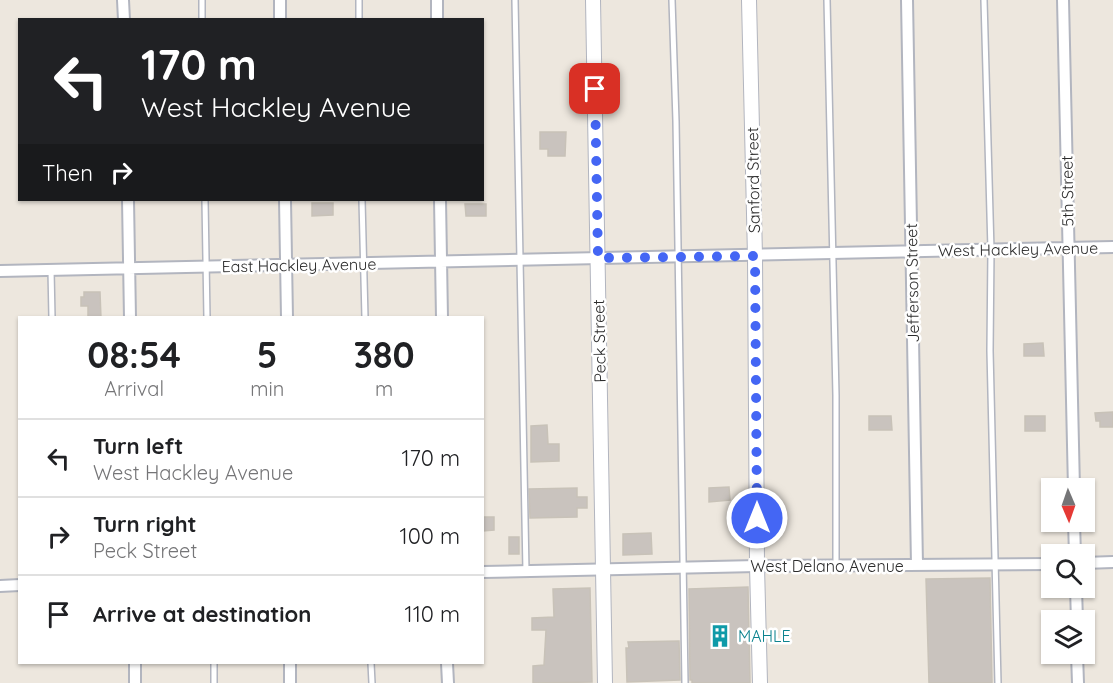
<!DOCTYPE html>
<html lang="en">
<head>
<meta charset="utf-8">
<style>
	:root { --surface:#fff; --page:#f2f2f2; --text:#202124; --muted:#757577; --line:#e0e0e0 }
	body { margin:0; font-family:Quicksand,sans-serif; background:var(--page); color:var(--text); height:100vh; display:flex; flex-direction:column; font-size:22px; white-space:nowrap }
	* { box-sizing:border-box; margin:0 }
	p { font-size:20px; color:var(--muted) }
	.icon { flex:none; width:33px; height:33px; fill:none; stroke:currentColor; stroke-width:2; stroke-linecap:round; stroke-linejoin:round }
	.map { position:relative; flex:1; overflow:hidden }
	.sheet { position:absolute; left:18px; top:316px; width:466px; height:348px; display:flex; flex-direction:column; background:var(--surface); border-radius:0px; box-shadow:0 2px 4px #0004 }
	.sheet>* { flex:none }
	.guide { position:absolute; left:18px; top:18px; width:466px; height:183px; border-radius:0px; box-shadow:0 2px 4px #0004; background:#202124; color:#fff; overflow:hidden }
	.needle { width:39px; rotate:178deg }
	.buttons { position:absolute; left:1041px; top:478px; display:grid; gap:12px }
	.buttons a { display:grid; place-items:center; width:54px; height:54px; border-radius:0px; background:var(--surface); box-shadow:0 2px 4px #0004; font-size:30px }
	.pin { position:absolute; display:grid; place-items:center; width:51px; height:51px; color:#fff; margin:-26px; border-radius:12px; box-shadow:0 3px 9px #0006 }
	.me { position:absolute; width:66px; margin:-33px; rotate:0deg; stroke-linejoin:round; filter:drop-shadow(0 0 4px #0008) }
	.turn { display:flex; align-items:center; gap:21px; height:126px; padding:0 24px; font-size:27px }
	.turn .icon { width:78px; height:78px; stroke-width:2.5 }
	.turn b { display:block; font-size:42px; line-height:51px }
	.then { display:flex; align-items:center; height:57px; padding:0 24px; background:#0003; gap:12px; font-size:22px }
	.eta { display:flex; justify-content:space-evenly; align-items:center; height:102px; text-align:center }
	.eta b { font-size:36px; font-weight:700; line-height:42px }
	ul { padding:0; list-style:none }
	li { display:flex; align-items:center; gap:18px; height:78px; padding:0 24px; border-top:2px solid var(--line) }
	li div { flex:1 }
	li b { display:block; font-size:22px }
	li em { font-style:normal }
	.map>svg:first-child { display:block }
	.building { fill:#c9c3be; stroke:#c8c2b8; stroke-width:1.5 }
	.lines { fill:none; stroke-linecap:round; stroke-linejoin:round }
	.service-casing { stroke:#b2b5bf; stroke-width:8 }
	.minor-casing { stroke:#b2b5bf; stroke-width:14 }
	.tertiary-casing { stroke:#b2b5bf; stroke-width:16 }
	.service { stroke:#fff; stroke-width:5 }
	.minor { stroke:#fff; stroke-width:10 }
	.tertiary { stroke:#fff; stroke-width:14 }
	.route { stroke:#4466f4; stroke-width:10; stroke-dasharray:0 18 }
	.labels { text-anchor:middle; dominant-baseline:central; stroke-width:5; stroke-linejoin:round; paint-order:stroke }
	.street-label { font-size:16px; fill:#2c2c2c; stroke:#fff }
	.culture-label { font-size:16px; fill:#0d838f; stroke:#fff; text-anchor:start }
</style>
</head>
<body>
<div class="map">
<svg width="1113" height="683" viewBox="0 0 1113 683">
	<rect width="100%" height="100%" fill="#ede7de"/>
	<!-- building -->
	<path class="building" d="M540 132H566L565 156H548V149H540Z
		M312 203H333V215L312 216Z
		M465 204H486V216H466Z
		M84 292H100L101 318H88V306H81V297H84Z
		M1043 343 1044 356H1024V344Z
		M1113 412V427H1100V421H1096L1095 413Z
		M869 416H891L892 430H869Z
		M1025 416H1045V431H1025Z
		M547 425 548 444H559V461L531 462V426Z
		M729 487 730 500 709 502V488Z
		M577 488V497H587V508H577V517L530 518 529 489Z
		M483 517H494V530L483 531Z
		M651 533 652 554 623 555V534Z
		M509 537H519V554H509Z
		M990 578 992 683H929L926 579Z
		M748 587 750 683H692V680H690L689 589Z
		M590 588 592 682 533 683V666L544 665 546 630H532V618L554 617 553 589Z
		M679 641 680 680 627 682 626 648H629L628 642Z"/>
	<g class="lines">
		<!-- service casing -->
		<g class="service-casing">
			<path id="service" d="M202 0V20
				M359 0V20
				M515 0 526 571
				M672 0 676 121 685 683
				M827 0 836 395V565
				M984 0 991 250 990 351 998 683
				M205 200 207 318
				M362 200 365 318
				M51 270 52 318
				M214 663V683
				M371 663 372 683"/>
		</g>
		<!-- minor casing -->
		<g class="minor-casing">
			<path id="minor" d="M123 0 124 20
				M280 0V20
				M437 0V20
				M907 0 917 565
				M1063 0 1074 489
				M128 200 130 318
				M285 200 287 318
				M440 200 442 318
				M0 271 1113 247
				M1074 522 1075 555
				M1084 563 1113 562
				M483 572 757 566 1052 564
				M0 586 20 585
				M1076 588 1077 621
				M1077 654 1078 683
				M135 663V683
				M290 663V683
				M447 663 448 683"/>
		</g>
		<!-- tertiary casing -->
		<g class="tertiary-casing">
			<path id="tertiary" d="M593 0 605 683
				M749 0 755 256 757 566 760 683"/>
		</g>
		<!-- service -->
		<use href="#service" class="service"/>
		<!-- minor -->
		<use href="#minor" class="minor"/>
		<!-- tertiary -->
		<use href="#tertiary" class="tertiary"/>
	</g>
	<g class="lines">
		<!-- route -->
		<path class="route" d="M595 89 598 258 755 256 757 518"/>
	</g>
	<!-- icons -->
	<defs>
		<g id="building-bare" transform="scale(1.8)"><path d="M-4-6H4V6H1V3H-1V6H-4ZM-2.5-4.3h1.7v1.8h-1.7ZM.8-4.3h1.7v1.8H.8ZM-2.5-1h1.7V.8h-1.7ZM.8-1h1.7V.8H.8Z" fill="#0f9aa8" stroke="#fff" stroke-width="2.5" paint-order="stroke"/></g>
	</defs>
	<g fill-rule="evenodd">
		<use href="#building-bare" x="720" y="636"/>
	</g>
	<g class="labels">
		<!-- street labels -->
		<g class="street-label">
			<text transform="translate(753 180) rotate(-91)">Sanford Street</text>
			<text transform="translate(1067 191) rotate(-91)">5th Street</text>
			<text transform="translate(1018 249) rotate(-1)">West Hackley Avenue</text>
			<text transform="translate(299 265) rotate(-1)">East Hackley Avenue</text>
			<text transform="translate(912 283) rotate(-91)">Jefferson Street</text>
			<text transform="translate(599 341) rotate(-91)">Peck Street</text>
			<text x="827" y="566">West Delano Avenue</text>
		</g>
		<!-- culture labels -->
		<g class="culture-label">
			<text x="738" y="636">MAHLE</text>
		</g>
	</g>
</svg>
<div class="buttons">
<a><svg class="needle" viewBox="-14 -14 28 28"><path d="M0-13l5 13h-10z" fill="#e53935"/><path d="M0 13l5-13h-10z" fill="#757577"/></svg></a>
<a><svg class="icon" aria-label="search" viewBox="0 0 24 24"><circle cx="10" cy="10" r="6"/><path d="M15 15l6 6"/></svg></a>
<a><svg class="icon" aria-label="layers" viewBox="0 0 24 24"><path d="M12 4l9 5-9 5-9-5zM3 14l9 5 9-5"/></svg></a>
</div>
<div class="pin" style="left:595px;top:89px;background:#d93025"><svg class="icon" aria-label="arrive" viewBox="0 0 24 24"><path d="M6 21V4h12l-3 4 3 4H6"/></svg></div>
<svg class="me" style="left:757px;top:518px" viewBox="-20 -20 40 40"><circle r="17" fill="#4466f4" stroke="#fff" stroke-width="3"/><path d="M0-11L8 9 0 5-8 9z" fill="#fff"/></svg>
<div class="guide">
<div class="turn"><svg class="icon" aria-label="left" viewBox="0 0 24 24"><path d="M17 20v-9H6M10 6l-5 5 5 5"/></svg><div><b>170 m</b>West Hackley Avenue</div></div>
<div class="then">Then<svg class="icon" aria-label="right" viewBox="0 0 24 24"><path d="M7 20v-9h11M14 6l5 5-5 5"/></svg></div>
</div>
<section class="sheet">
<div class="eta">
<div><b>08:54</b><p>Arrival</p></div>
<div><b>5</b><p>min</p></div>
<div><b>380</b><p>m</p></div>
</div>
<ul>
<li><svg class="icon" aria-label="left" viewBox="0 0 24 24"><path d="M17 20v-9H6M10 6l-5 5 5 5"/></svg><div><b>Turn left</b><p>West Hackley Avenue</p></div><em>170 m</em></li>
<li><svg class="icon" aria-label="right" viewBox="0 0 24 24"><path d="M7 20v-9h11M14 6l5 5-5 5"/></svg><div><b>Turn right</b><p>Peck Street</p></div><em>100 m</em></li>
<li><svg class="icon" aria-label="arrive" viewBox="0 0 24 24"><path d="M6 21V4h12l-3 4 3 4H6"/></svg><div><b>Arrive at destination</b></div><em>110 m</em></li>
</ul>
</section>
</div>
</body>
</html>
